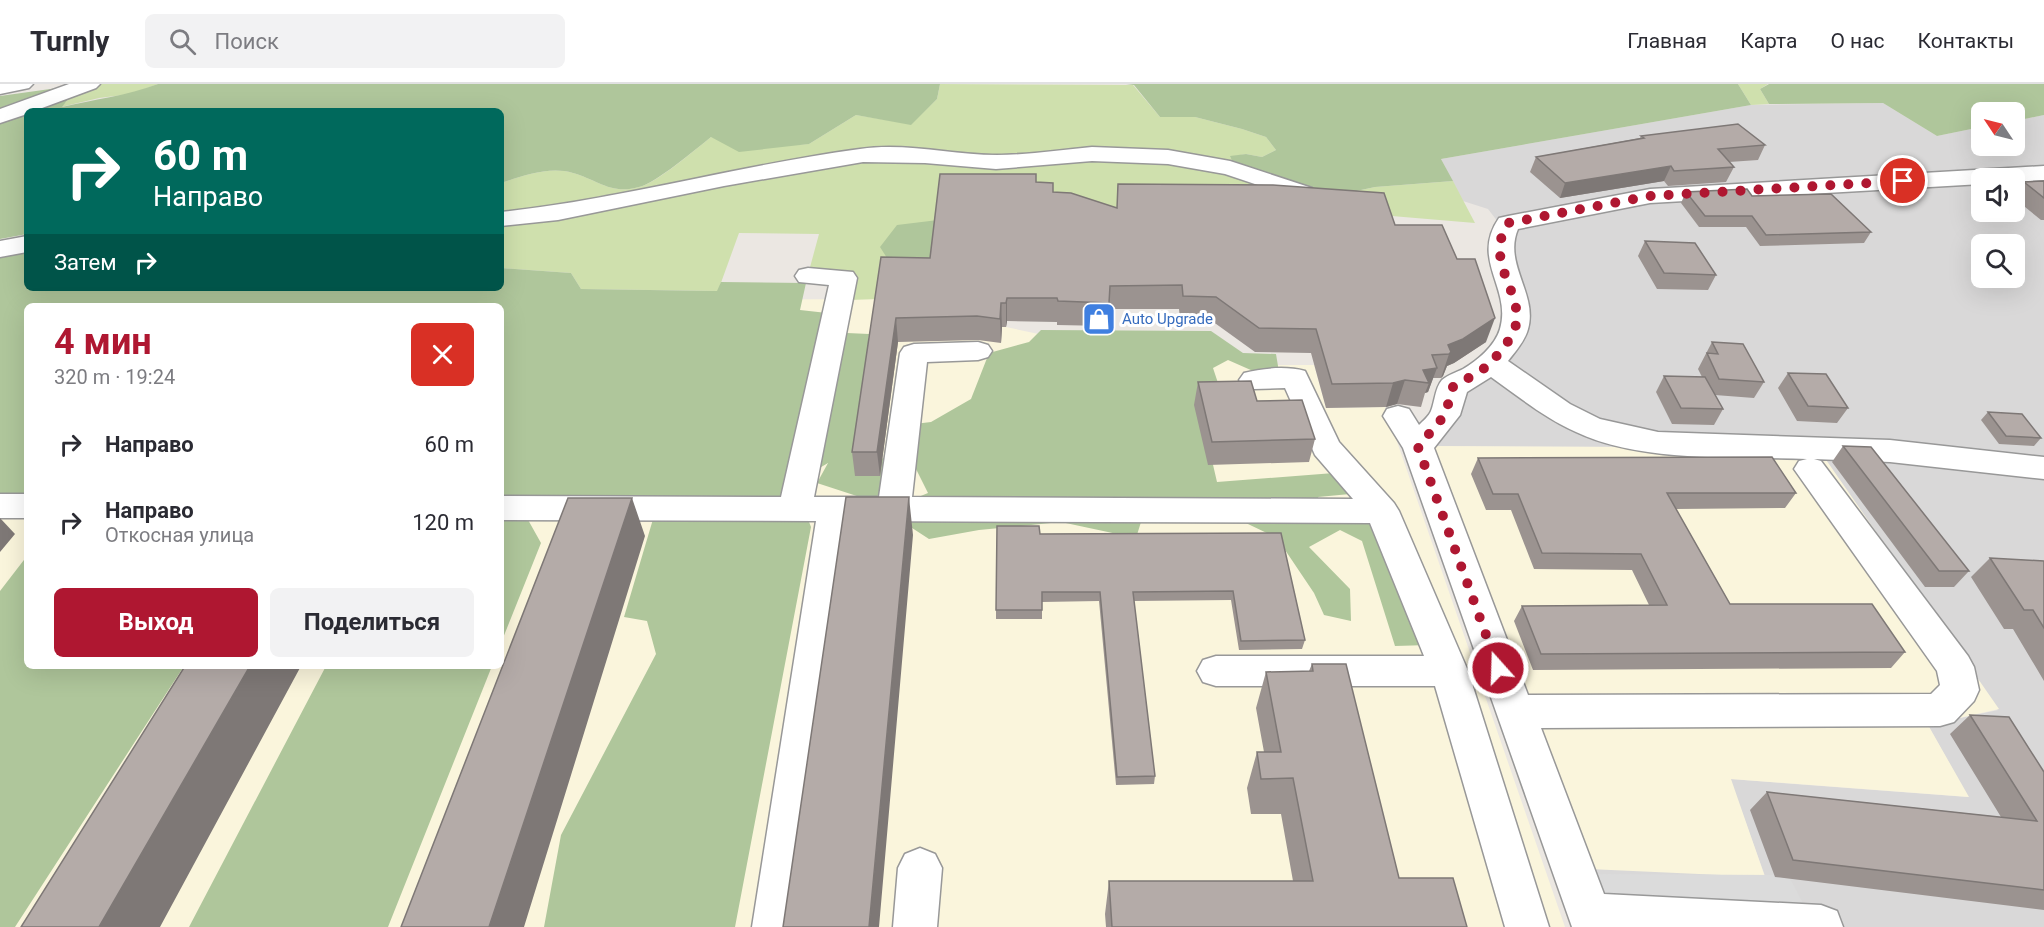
<!DOCTYPE html>
<html lang="ru">
<head>
<meta charset="utf-8">
<style>
	:root { --surface:#fff; --page:#f2f2f3; --text:#2b2b33; --muted:#7c7c81; --line:#e1e1e2; --accent:#af1731 }
	body { margin:0; font-family:Roboto,sans-serif; background:var(--page); color:var(--text); height:100vh; display:flex; flex-direction:column; font-size:22px; white-space:nowrap }
	* { box-sizing:border-box; margin:0 }
	p { font-size:20px; color:var(--muted) }
	.icon { flex:none; width:33px; height:33px; fill:none; stroke:currentColor; stroke-width:2; stroke-linecap:round; stroke-linejoin:round }
	.map { position:relative; flex:1; overflow:hidden }
	.side { position:absolute; left:24px; top:219px; width:480px; height:366px; display:flex; flex-direction:column; background:var(--surface); border-radius:9px; box-shadow:0 6px 24px #0002 }
	.side>* { flex:none }
	.banner { position:absolute; left:24px; top:24px; width:480px; height:183px; border-radius:9px; box-shadow:0 6px 24px #0002; background:#00695c; color:#fff; overflow:hidden }
	.needle { width:39px; rotate:305deg }
	.fabs { position:absolute; left:1971px; top:18px; display:grid; gap:12px }
	.fabs a { display:grid; place-items:center; width:54px; height:54px; border-radius:9px; background:var(--surface); box-shadow:0 6px 24px #0002; font-size:30px }
	.pin { position:absolute; display:grid; place-items:center; width:51px; height:51px; color:#fff; margin:-26px; border:3px solid #fff; border-radius:50%; box-shadow:0 2px 6px #0007 }
	.me { position:absolute; width:66px; margin:-33px; rotate:340deg; stroke-linejoin:round; filter:drop-shadow(0 0 4px #0008) }
	.turn { display:flex; align-items:center; gap:21px; height:126px; padding:0 30px; font-size:27px }
	.turn .icon { width:78px; height:78px; stroke-width:2.5 }
	.turn b { display:block; font-size:42px; line-height:51px }
	.then { display:flex; align-items:center; height:57px; padding:0 30px; background:#0003; gap:12px; font-size:22px }
	.round { display:grid; place-items:center; flex:none; width:63px; height:63px; border-radius:9px; background:var(--page) }
	.head { display:flex; align-items:center; justify-content:space-between; height:102px; padding:0 30px }
	h1 { font-size:36px; font-weight:700; line-height:45px; color:var(--accent) }
	.primary-button { display:flex; gap:12px; margin-top:auto; padding:12px 30px }
	.primary-button a { flex:1; height:69px; border-radius:9px; background:var(--accent); color:#fff; font-size:24px; font-weight:700; line-height:69px; text-align:center }
	.primary-button a+a { background:var(--page); color:var(--text) }
	ul { padding:0; list-style:none }
	li { display:flex; align-items:center; gap:18px; height:78px; padding:0 30px }
	li div { flex:1 }
	li b { display:block; font-size:22px }
	li em { font-style:normal }
	header { display:flex; align-items:center; gap:36px; box-sizing:border-box; height:84px; padding:0 30px; background:var(--surface); border-bottom:2px solid var(--line) }
	header strong { font-size:28px }
	nav { display:flex; gap:33px; margin-inline-start:auto; font-size:21px }
	.search { width:420px; height:54px; background:var(--page); display:flex; align-items:center; gap:15px; box-sizing:border-box; padding:0 21px; border-radius:9px; color:var(--muted); font-size:22px }
	.map>svg:first-child { display:block }
	.residential { fill:#d9d8d8; fill-rule:evenodd }
	.education { fill:#faf5dc; fill-rule:evenodd }
	.grass { fill:#cfe0ad }
	.forest { fill:#afc69b }
	.parking { fill:#dbdbdb }
	.lines { fill:none; stroke-linecap:round; stroke-linejoin:round }
	.minor-casing { stroke:#989898; stroke-width:3 }
	.minor { fill:#fff; fill-rule:evenodd }
	.wall { fill:#9b9390 }
	.shaded-wall { fill:#7e7876 }
	.building { fill:#b4aba8; stroke:#7e7876; stroke-width:1.5 }
	.route { stroke:#af1731; stroke-width:10; stroke-dasharray:0 18 }
	.labels { text-anchor:middle; dominant-baseline:central; stroke-width:6; stroke-linejoin:round; paint-order:stroke }
	.shop-label { font-size:15px; fill:#366cbe; stroke:#fff; text-anchor:start }
</style>
</head>
<body>
<header>
<strong>Turnly</strong>
<div class="search"><svg class="icon" aria-label="search" viewBox="0 0 24 24"><circle cx="10" cy="10" r="6"/><path d="M15 15l6 6"/></svg>Поиск</div>
<nav><a>Главная</a><a>Карта</a><a>О нас</a><a>Контакты</a></nav>
</header>
<div class="map">
<svg width="2044" height="843" viewBox="0 0 2044 843">
	<rect width="100%" height="100%" fill="#ebe7e2"/>
	<!-- residential -->
	<path class="residential" d="M1883 19 1937 52 1981 43 1982 62H2014L2015 37 2044 31V843H1623L1581 790 1551 696 1765 792 1730 695 1968 713 1928 641 1998 626 1636 363 1428 362 1463 306 1508 275V151L1488 125 1463 117 1441 75 1751 21ZM1982 94H2014V128H1982ZM1982 160H2014V194H1982Z"/>
	<!-- education -->
	<path class="education" d="M879 215 912 243H1006L1048 252 1212 254 1249 281H1314L1326 324 1385 323 1565 843H0V219ZM27 222H501V582H27Z
		M1428 362 1636 363 1822 370 1999 625 1928 641 1969 713 1731 695 1765 793 1589 785Z"/>
	<!-- grass -->
	<path class="grass" d="M83 0H158L131 10 99 14 61 23Z
		M940 0 1133 1 1160 33H1195L1242 45 1266 53 1276 66 1262 73 1246 70 1230 73 1280 97 1219 125 1052 122 938 136 894 185 879 215 849 216 855 188 809 187 819 150 739 149 718 207 581 205 571 189 501 184V99C523 92 549 82 573 89 598 96 611 111 639 103 657 99 696 65 711 53L774 62 809 60 856 31 911 40 937 15Z
		M1738 0H1768L1760 5 1769 20 1751 21Z
		M1453 97 1475 139 1356 129 1333 112 1375 103Z"/>
	<!-- forest -->
	<path class="forest" d="M158 0H940L937 15 911 41 856 31 809 60 739 68 711 53C696 65 656 99 639 103 611 111 598 96 573 89 549 82 523 92 501 99V27H27V150L0 155V12L79 1 62 23C96 15 126 12 158 0Z
		M1126 0H1738L1751 21 1441 75 1453 97 1375 103 1333 112 1281 111 1233 79 1230 72 1246 70 1262 73 1276 66 1266 53 1242 45 1195 33H1160L1134 1Z
		M1769 0H2044V31L2015 37 2014 28H1982L1981 43 1937 52 1883 19 1769 20 1760 5Z
		M938 136 933 186 894 185 880 163 897 141Z
		M27 167V204H501V184L571 189 581 205 717 207 721 198 806 199 800 226 827 229 825 248 869 250 859 349 871 375 891 374 898 342 931 338 971 315 989 269 1029 258 1041 246 1211 247 1243 269 1276 270 1279 288 1253 287 1228 276 1213 284 1223 314 1198 316 1217 398 1334 389 1350 410 1318 413 1325 432 1368 437 1390 446 1429 561 1395 562 1362 457 1340 446 1309 463 1350 505 1351 537 1324 531 1314 509 1277 454 1202 418 1146 422 1136 454 1061 438 979 446 929 455 909 442 911 416 928 409 911 375 891 408 866 415 817 399 828 379 794 399 811 443 735 843H544L561 751 656 570 647 537 624 533 659 415 566 411 527 434 541 459 501 559V222H27V410L0 409V174Z
		M27 472V582H184L15 843H0V507Z
		M326 582H492L388 843H189Z"/>
	<!-- parking -->
	<path class="parking" d="M1581 790 1788 791 1815 842 1590 831Z"/>
	<g class="lines">
		<!-- minor casing -->
		<g class="minor-casing">
			<path id="minor" d="M0 0H33L29 4 0 10Z
				M69 0H100L96 4 34 27H27V30L0 39V25Z
				M1092 63 1168 66 1230 77 1312 104 1315 109 1312 114 1303 116 1225 90 1168 80 1092 77 996 85 925 79 863 78 724 102 558 136 501 142V128C622 115 740 81 860 65 905 58 952 71 997 71 1028 71 1060 66 1092 63Z
				M2044 82V96L2014 98V94H1982V100L1650 119 1518 145C1503 180 1538 210 1528 245 1525 257 1515 268 1508 277L1570 320 1600 335 1658 348 1890 356 2044 373V395L1890 378 1814 375 1821 377 1968 572 1974 583 1979 606 1974 617 1954 638 1940 642 1541 644 1604 810 1821 821 1837 827 1843 843H1572L1403 364 1383 332 1387 325 1398 322 1409 325 1419 341C1423 337 1429 332 1431 327 1435 317 1435 304 1442 296 1448 291 1457 288 1463 285 1477 277 1495 262 1500 245 1512 204 1470 176 1499 134L1508 132 1650 105ZM1491 293C1519 313 1545 334 1576 348 1641 379 1735 372 1807 375L1799 377 1794 385 1937 587 1940 601 1931 610 1528 611 1434 364 1460 331 1467 308Z
				M27 152V168L0 173V157Z
				M808 184 853 188 857 194 814 413H879L900 269 904 263 914 260 978 258 988 261 992 267 988 273 978 276 927 278 912 413 1353 415 1315 371 1285 304 1254 305 1244 303 1239 296 1244 289C1262 284 1287 282 1305 287L1339 358 1394 419 1399 427 1468 587 1549 843H1505L1435 602H1216L1203 598 1197 587 1203 576 1216 572H1424L1370 439 849 437 796 843H752L816 437 501 436V412L781 413 829 201 799 198 795 192 799 186Z
				M0 410H27V434H0Z
				M920 764 935 770 942 784 937 843H893L898 784 905 770Z"/>
		</g>
		<!-- minor -->
		<use href="#minor" class="minor"/>
	</g>
	<!-- wall -->
	<path class="wall" d="M1641 52 1765 61 1758 76 1729 78 1734 83 1726 98 1668 102 1664 97 1560 114 1530 88 1536 73 1640 54Z
		M2044 97V136H2041L2014 114V112L2024 98Z
		M1036 98 1053 108 1117 124 1118 100 1395 141 1486 258 1454 279 1447 282 1443 292 1441 294H1433L1428 308 1425 309 1421 323 1397 320 1386 323 1326 324 1311 269 1255 268 1212 237 1180 235 1179 225H1108L1107 242 1057 241V238L1007 237 1006 243H1002L1001 259 978 256 898 258 880 392H855L852 368 881 173 930 174Z
		M1686 108 1752 112 1871 148 1864 159 1760 162 1746 143H1699L1681 119Z
		M1645 157 1716 191 1708 206 1657 205 1638 172Z
		M1712 258 1764 298 1754 314 1715 311 1723 325 1714 341 1672 340 1656 308 1664 292 1702 293 1698 285Z
		M1788 289 1848 324 1837 339 1797 337 1778 304Z
		M1198 298 1257 317 1315 355 1309 378 1208 381 1194 321Z
		M1988 328 2041 354 2034 362 1999 360 1981 336Z
		M1843 362 1969 487 1954 503H1925L1832 378Z
		M1478 374 1796 409 1785 424 1676 425 1730 520 1905 568 1891 584 1533 586 1514 537 1522 522 1649 521 1632 486 1534 485 1511 426H1486L1471 390Z
		M1281 449 1305 556 1302 565 1239 566 1231 516 1134 517 1155 692 1154 700 1116 701 1099 517 1042 518V535H996V526L1040 450Z
		M1990 474 2044 477V597L2013 545H2004L1971 493Z
		M1312 580 1399 794 1467 843H1106L1105 830 1109 797H1293L1281 730H1251L1247 704 1257 668H1264L1256 624 1266 588 1309 587Z
		M1970 631 2044 688V826L1775 793 1750 726 1767 708 2001 733 1950 650Z"/>
	<!-- shaded-wall -->
	<path class="shaded-wall" d="M1671 82 1664 97 1560 114 1565 99Z
		M1007 214V237L1006 243V219Z
		M1001 219 1002 243 1001 259 1000 235Z
		M896 234 898 258 880 392 877 368Z
		M1495 234 1486 258 1454 279 1447 282 1443 292 1441 294 1449 270 1448 261Z
		M1437 284 1428 308 1425 309 1429 299 1423 286Z
		M1405 296 1397 320 1386 323 1393 299Z
		M909 413 913 451 879 843H869Z
		M632 414 645 452 524 843H489Z
		M0 434 15 450 0 468Z
		M250 582H301L160 843H99Z"/>
	<!-- building -->
	<path class="building" d="M1738 40 1765 61 1718 65 1734 83 1674 87 1671 82 1565 99 1536 73 1644 54 1641 52Z
		M940 90H1036V98L1053 99V108L1071 109 1117 124 1118 100 1273 101 1384 109 1395 141H1442L1457 175H1475L1495 234 1463 255 1448 261 1451 268 1449 270 1432 271 1437 284 1423 286 1429 299 1405 296 1393 299 1332 300 1316 245 1259 244 1216 213 1183 212 1182 201 1110 202 1109 219 1058 217 1057 214H1007L1006 219H1001L1000 235 977 232 896 234 877 368H852L881 173 930 174Z
		M2044 97V114L2024 98Z
		M1747 105 1752 112 1831 110 1871 148 1766 151 1752 132H1705L1686 108Z
		M1645 157 1695 159 1716 191 1664 189Z
		M1712 258 1743 260 1764 298 1719 295 1707 269 1718 270Z
		M1788 289 1826 290 1848 324 1808 322Z
		M1664 292 1705 293 1723 325 1681 324Z
		M1251 297 1257 317 1302 316 1315 355 1212 358 1198 298Z
		M1988 328 2022 330 2041 354 2006 352Z
		M1843 362 1871 363 1969 487H1939Z
		M1772 373 1796 409H1667L1730 520H1872L1905 568 1541 570 1522 522 1667 521 1641 470 1542 469 1518 410H1493L1478 374Z
		M846 413H909L869 843H783Z
		M568 414H632L489 843H401Z
		M997 442H1039L1040 450 1281 449 1305 556 1241 557 1233 507 1133 508 1155 692 1117 693 1100 508H1042V526H996Z
		M1990 474 2044 477V544L2033 526H2024Z
		M1312 580H1346L1399 794H1453L1467 843H1112L1109 797H1313L1293 694 1261 695 1257 668H1281L1266 588 1313 587Z
		M185 582H250L99 843H21Z
		M1970 631 2009 633 2044 688V806L1793 776 1767 708 2037 737Z"/>
	<g class="lines">
		<!-- route -->
		<path class="route" d="M1498 584 1418 363 1445 331 1453 303C1465 295 1483 288 1492 277 1499 270 1510 256 1514 247 1528 211 1482 180 1508 139L1650 112 1903 97"/>
	</g>
	<!-- icons -->
	<defs>
		<g id="shop-square" transform="scale(1.725)"><rect x="-9" y="-9" width="18" height="18" rx="4" fill="#3f7fe0" stroke="#fff"/><path d="M-5-2.5h2.3a2.7 3.5 0 0 1 5.4 0H5L5.5 6h-11ZM-1.5-2.5h3a1.5 2.3 0 0 0-3 0Z" fill="#fff"/></g>
	</defs>
	<g fill-rule="evenodd">
		<use href="#shop-square" x="1099" y="235"/>
	</g>
	<g class="labels">
		<!-- shop labels -->
		<g class="shop-label">
			<text x="1122" y="235">Auto Upgrade</text>
		</g>
	</g>
</svg>
<div class="fabs">
<a><svg class="needle" viewBox="-14 -14 28 28"><path d="M0-13l5 13h-10z" fill="#e53935"/><path d="M0 13l5-13h-10z" fill="#7c7c81"/></svg></a>
<a><svg class="icon" aria-label="sound" viewBox="0 0 24 24"><path d="M4 9h4l5-4v14l-5-4H4zM17 9q2 3 0 6"/></svg></a>
<a><svg class="icon" aria-label="search" viewBox="0 0 24 24"><circle cx="10" cy="10" r="6"/><path d="M15 15l6 6"/></svg></a>
</div>
<div class="pin" style="left:1903px;top:97px;background:#d93025"><svg class="icon" aria-label="arrive" viewBox="0 0 24 24"><path d="M6 21V4h12l-3 4 3 4H6"/></svg></div>
<svg class="me" style="left:1498px;top:584px" viewBox="-20 -20 40 40"><circle r="17" fill="#af1731" stroke="#fff" stroke-width="3"/><path d="M0-11L8 9 0 5-8 9z" fill="#fff"/></svg>
<div class="banner">
<div class="turn"><svg class="icon" aria-label="right" viewBox="0 0 24 24"><path d="M7 20v-9h11M14 6l5 5-5 5"/></svg><div><b>60 m</b>Направо</div></div>
<div class="then">Затем<svg class="icon" aria-label="right" viewBox="0 0 24 24"><path d="M7 20v-9h11M14 6l5 5-5 5"/></svg></div>
</div>
<section class="side">
<div class="head"><div><h1>4 мин</h1><p>320 m · 19:24</p></div><a class="round" style="background:#d93025;color:#fff"><svg class="icon" aria-label="close" viewBox="0 0 24 24"><path d="M6 6l12 12M18 6L6 18"/></svg></a></div>
<ul>
<li><svg class="icon" aria-label="right" viewBox="0 0 24 24"><path d="M7 20v-9h11M14 6l5 5-5 5"/></svg><div><b>Направо</b></div><em>60 m</em></li>
<li><svg class="icon" aria-label="right" viewBox="0 0 24 24"><path d="M7 20v-9h11M14 6l5 5-5 5"/></svg><div><b>Направо</b><p>Откосная улица</p></div><em>120 m</em></li>
</ul>
<div class="primary-button"><a>Выход</a><a>Поделиться</a></div>
</section>
</div>
</body>
</html>
